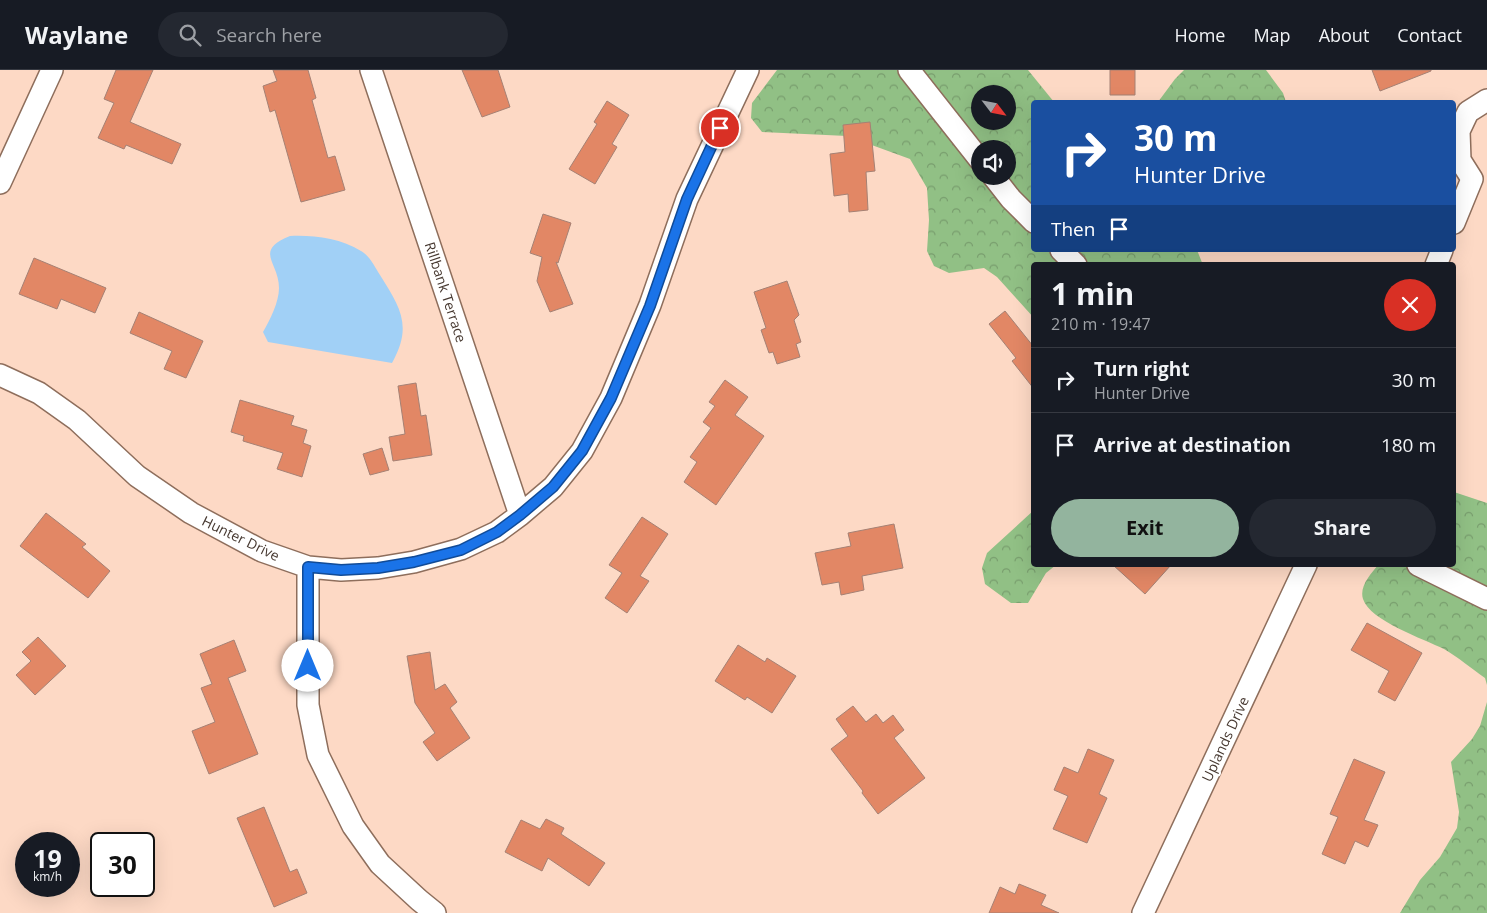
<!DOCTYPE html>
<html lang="en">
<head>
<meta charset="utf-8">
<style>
	:root { --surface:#171b24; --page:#242831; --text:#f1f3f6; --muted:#9ea1a6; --line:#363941; --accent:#93b49e }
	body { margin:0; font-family:"Open Sans",sans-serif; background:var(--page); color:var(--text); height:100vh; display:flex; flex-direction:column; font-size:19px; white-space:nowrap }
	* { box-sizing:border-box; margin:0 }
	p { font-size:16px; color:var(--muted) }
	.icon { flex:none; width:28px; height:28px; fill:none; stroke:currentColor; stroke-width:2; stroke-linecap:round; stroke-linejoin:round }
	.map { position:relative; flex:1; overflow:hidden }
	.drawer { position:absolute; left:1031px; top:192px; width:425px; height:305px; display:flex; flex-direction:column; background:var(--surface); border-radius:5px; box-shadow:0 5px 20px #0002 }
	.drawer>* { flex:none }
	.hud { position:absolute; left:1031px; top:30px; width:425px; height:152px; border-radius:5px; box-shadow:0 5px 20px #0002; background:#1a4fa0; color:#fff; overflow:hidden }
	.needle { width:32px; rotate:122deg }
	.controls { position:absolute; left:971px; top:15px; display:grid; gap:10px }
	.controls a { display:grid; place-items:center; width:45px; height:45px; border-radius:50%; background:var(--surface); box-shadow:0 5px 20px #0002; font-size:25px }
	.speed { position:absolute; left:15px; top:762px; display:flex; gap:10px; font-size:25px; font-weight:700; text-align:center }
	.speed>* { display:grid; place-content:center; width:65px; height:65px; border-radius:50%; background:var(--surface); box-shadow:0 5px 20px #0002; line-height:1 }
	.speed small { font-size:12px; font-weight:400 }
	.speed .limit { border:2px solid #111; border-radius:8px; background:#fff; color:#111 }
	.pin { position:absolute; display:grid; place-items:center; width:42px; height:42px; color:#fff; margin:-21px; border:2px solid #fff; border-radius:50%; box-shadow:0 1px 5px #0007 }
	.me { position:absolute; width:55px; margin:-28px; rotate:0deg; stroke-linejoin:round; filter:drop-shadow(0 0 4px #0008) }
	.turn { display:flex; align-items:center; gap:18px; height:105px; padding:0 20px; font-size:22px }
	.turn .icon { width:65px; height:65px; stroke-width:2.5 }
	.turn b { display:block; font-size:35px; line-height:42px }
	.then { display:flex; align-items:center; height:48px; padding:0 20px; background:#0003; gap:10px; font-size:19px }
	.round { display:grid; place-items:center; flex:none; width:52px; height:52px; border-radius:26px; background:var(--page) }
	.headline { display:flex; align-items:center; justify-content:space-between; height:85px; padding:0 20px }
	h1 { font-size:30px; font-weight:700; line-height:38px }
	.primary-button { display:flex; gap:10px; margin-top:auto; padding:10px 20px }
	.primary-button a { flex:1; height:58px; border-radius:30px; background:var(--accent); color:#111; font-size:20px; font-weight:700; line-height:58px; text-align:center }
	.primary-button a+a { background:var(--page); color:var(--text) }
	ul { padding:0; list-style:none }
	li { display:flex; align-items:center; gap:15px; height:65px; padding:0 20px; border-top:1px solid var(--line) }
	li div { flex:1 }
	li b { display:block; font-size:19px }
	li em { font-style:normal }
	header { display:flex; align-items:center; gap:30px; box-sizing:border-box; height:70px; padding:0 25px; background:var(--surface); border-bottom:1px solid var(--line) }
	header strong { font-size:24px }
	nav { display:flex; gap:28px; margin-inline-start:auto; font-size:18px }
	.search { width:350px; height:45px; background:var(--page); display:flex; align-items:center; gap:12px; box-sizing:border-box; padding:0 18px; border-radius:28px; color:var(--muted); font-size:19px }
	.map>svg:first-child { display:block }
	.forest { fill:url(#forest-crowns); fill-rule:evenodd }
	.water { fill:#a1d0f6 }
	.building { fill:#e28765; stroke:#a58174 }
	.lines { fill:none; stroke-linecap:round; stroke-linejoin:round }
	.street-casing { stroke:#8e6e5c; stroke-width:24 }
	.street { stroke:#fff; stroke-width:21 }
	.route-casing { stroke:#114b97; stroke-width:12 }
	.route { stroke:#1a73e8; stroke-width:9 }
	.labels { text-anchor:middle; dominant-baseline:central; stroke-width:4; stroke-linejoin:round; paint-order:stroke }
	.street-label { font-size:14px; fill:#473931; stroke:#fff }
</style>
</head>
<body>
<header>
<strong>Waylane</strong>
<div class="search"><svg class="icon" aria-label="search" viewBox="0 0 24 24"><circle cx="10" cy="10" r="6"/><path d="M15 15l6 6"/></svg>Search here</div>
<nav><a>Home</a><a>Map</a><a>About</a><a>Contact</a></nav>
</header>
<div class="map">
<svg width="1487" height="843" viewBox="0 0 1487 843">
	<defs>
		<pattern id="forest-crowns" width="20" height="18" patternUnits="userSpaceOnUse" patternTransform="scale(1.25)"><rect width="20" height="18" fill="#91c085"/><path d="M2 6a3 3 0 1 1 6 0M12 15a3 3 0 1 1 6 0" fill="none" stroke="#789d6d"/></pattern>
	</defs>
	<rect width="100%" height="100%" fill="#fdd9c5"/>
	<!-- forest -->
	<path class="forest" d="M777 0H1028L1054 32H1034V180H1197L1203 195H1034V248L997 207 984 198 949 203 934 196 927 181 929 150 927 118 910 89 847 66 762 62 751 48 752 33ZM980 24H1008V51H980ZM980 79H1008V106H980Z
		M1184 0H1266L1283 23 1286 32H1158L1175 9Z
		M1454 422 1487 433V615L1485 608C1472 599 1458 587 1444 579 1424 569 1370 551 1363 529 1359 516 1371 504 1378 495H1454Z
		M1034 440V495H1056L1046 503 1028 533H1011L985 514 982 498 987 483Z
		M1487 632V843H1400L1420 810 1440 787 1457 758 1459 742 1451 692 1472 669 1480 656Z"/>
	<!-- water -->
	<path class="water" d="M290 166C313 165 340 168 361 181 369 185 375 197 380 205 400 237 413 256 392 293L268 272 263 262C270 250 279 232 279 218 279 192 253 181 290 166Z"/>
	<!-- building -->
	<path class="building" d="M116 0H153L130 52 181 74 172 94 126 75 124 79 98 68 114 33 104 29Z
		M273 0H308L316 28 312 30 328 88 335 86 345 120 301 132 275 40 270 42 263 16 277 11Z
		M462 0H498L510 37 482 47Z
		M1110 0H1135V25H1110Z
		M1372 0H1431V1L1380 21Z
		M607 31 629 45 612 74 617 77 595 114 569 99 597 54 594 52Z
		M870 52 875 101 866 102 868 140 849 142 848 124 834 126 830 84 845 82 843 55Z
		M543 144 571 153 558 193 556 192 573 234 550 242 537 211 542 187 530 183Z
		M34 188 106 218 95 243 61 229 57 239 19 224Z
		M787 211 799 245 794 250 801 272 796 274 800 287 777 294 773 282 769 283 761 260 766 258 754 222Z
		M1005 241 1033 276 1034 275V319L1012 291 1016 288 989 254Z
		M139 242 203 271 186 308 164 299 172 281 130 263Z
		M725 310 748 327 735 345 764 366 716 435 684 412 697 392 690 387 711 358 703 352 715 336 709 332Z
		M416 313 421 346 426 345 432 385 393 391 389 367 405 364 398 316Z
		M240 330 294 346 291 355 307 360 303 373 311 376 302 407 277 399 283 383 243 371 244 366 231 362Z
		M382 378 389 400 370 405 363 384Z
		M46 443 86 474 82 477 110 501 88 528 20 476Z
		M642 447 668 464 640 506 649 511 627 543 605 528 622 503 609 495Z
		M894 454 903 498 862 506 864 520 841 525 839 512 822 515 815 483 851 476 848 463Z
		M1113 495H1171L1145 524Z
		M1367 553 1422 583 1395 631 1378 622 1389 601 1351 580Z
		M38 567 66 596 35 625 16 605 31 591 22 582Z
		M234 570 246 601 228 608 258 684 209 704 192 661 215 652 201 618 212 614 200 584Z
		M738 575 765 592 767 588 796 606 772 643 747 627 745 630 715 611Z
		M430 582 435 620 445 614 457 632 450 638 470 668 437 691 423 672 435 663 415 633 407 586Z
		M853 636 866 652 876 644 883 653 893 645 904 660 894 668 925 708 878 744 862 723 863 721 831 679 848 666 836 649Z
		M1088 679 1114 690 1099 724 1107 728 1087 773 1053 759 1068 726 1054 720 1064 697 1078 703Z
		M1354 689 1385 702 1364 750 1378 755 1368 777 1355 771 1345 794 1322 784 1338 747 1330 744Z
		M264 737 290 802 297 799 307 823 274 837 237 748Z
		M546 749 564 758 561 764 605 793 589 816 548 788 542 801 505 782 521 750 540 759Z
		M1019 814 1046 825 1041 835 1059 843H989L1000 817 1015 824Z"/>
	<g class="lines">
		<!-- street casing -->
		<g class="street-casing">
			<path id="street" d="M371 0 520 445
				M909 0 980 90
				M993 106 1011 129 1034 152
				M1472 109 1460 90 1459 61 1468 42 1487 30
				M0 113 52 0
				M1454 153 1472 109
				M1061 180 1076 195
				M1436 195 1442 180
				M0 305 39 323 77 350 137 406 191 443 262 481 308 497 341 500 378 498 414 492 461 479 497 462 520 445 553 417 582 381 611 328 650 235 687 129 748 0
				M1418 495 1487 529
				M308 497V635L318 685 353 756 380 794 419 830 435 843
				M1143 843 1306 495"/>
		</g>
		<!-- street -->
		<use href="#street" class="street"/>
	</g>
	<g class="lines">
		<!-- route casing -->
		<g class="route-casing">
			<path id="route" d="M308 596V497L341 500 378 498 414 492 461 480 497 462 520 445 553 417 582 381 611 328 650 236 687 129 720 58"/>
		</g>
		<!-- route -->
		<use href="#route" class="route"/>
	</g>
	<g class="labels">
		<!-- street labels -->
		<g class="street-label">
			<text transform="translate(446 222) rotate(72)">Rillbank Terrace</text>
			<text transform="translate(241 468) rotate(26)">Hunter Drive</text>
			<text transform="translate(1225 669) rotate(-65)">Uplands Drive</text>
		</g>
	</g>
</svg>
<div class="controls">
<a><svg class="needle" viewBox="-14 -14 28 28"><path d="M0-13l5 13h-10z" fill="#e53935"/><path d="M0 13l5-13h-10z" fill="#9ea1a6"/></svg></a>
<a><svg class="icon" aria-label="sound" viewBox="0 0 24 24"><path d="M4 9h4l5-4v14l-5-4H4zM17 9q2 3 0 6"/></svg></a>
</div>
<div class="speed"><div>19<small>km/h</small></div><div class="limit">30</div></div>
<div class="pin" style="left:720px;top:58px;background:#d93025"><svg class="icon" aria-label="arrive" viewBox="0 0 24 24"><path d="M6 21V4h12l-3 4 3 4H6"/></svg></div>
<svg class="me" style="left:308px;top:596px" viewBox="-20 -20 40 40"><circle r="19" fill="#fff"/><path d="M0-13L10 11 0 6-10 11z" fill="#1a73e8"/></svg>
<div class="hud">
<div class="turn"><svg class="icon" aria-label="right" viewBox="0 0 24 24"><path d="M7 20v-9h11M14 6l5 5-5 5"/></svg><div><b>30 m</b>Hunter Drive</div></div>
<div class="then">Then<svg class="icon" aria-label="arrive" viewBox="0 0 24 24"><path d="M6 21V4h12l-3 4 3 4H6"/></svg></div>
</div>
<section class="drawer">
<div class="headline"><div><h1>1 min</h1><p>210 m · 19:47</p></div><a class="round" style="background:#d93025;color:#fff"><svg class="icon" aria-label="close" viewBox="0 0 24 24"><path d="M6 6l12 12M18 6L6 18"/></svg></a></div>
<ul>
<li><svg class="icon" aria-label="right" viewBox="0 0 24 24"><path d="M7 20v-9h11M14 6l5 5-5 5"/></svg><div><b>Turn right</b><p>Hunter Drive</p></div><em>30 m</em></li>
<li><svg class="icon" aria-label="arrive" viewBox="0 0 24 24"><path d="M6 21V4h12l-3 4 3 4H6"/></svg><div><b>Arrive at destination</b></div><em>180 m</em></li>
</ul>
<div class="primary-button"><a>Exit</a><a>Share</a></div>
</section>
</div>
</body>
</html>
